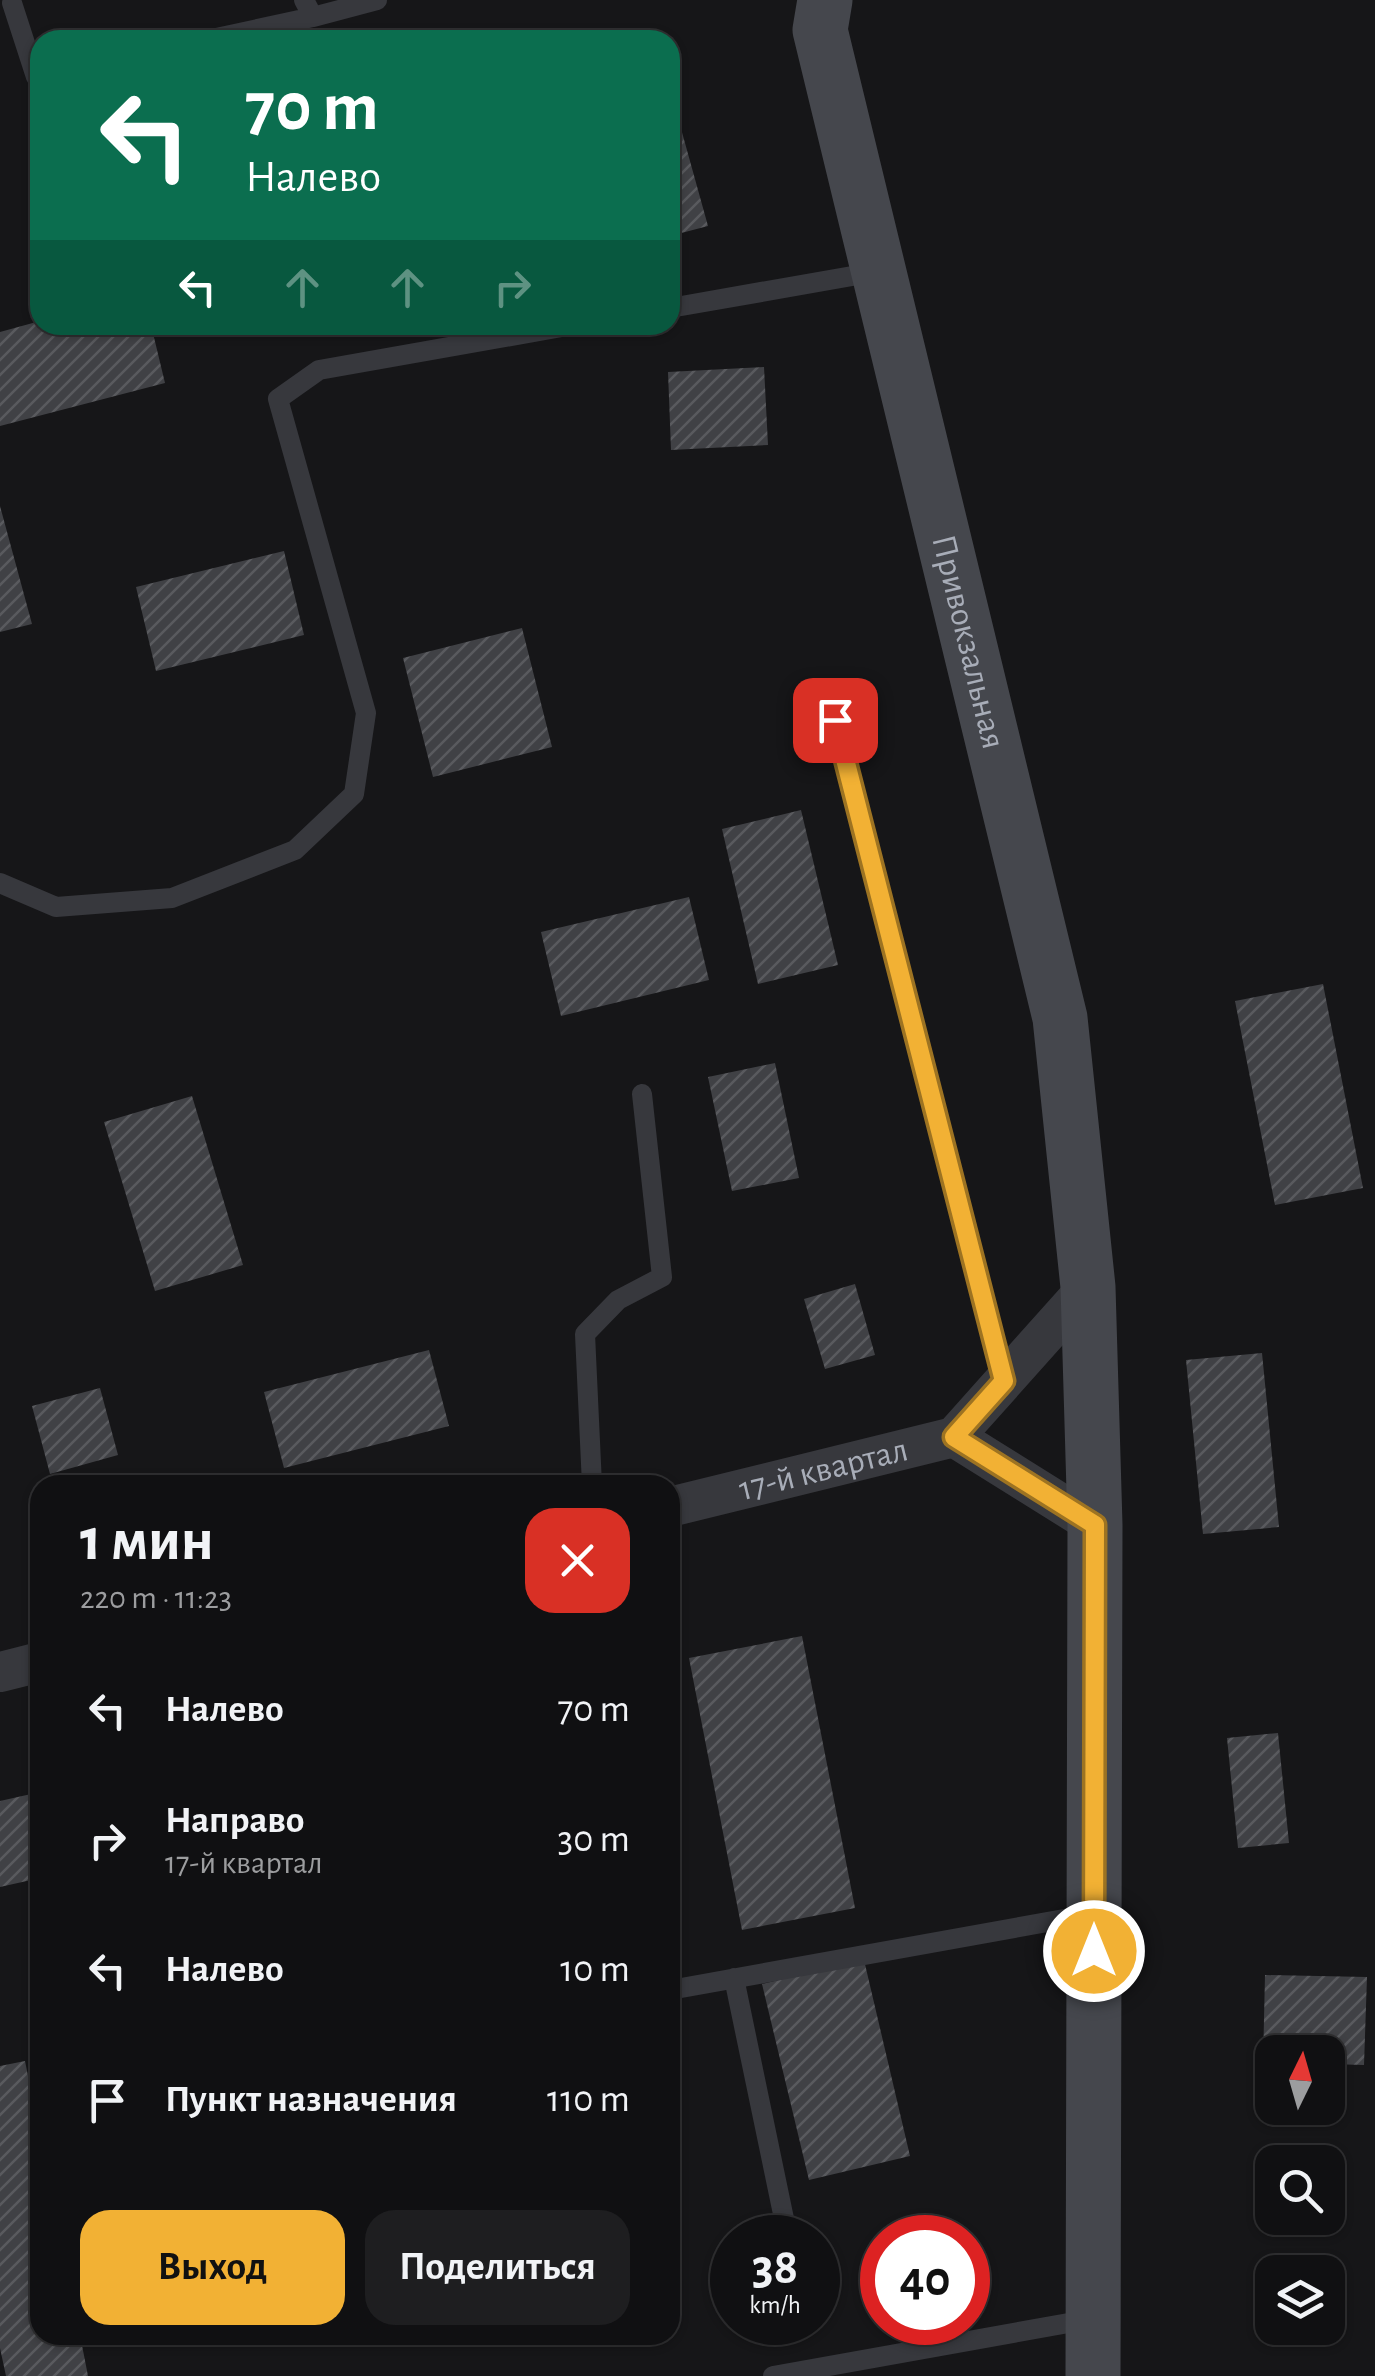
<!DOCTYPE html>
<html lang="ru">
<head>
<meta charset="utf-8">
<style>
	:root { --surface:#101012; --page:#1e1e20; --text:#f1f3f6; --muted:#9c9d9f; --line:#303032; --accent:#f2b134 }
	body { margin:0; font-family:"Alegreya Sans",sans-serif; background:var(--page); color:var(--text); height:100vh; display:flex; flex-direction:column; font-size:38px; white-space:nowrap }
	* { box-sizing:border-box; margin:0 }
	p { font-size:32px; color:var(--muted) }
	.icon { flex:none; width:55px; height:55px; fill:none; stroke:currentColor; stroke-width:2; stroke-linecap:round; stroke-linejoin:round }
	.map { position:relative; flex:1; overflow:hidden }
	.side { position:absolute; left:30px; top:1475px; width:650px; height:870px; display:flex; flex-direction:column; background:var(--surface); border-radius:30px; box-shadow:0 2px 8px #0004,0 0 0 2px var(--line) }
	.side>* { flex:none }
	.top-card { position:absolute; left:30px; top:30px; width:650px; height:305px; border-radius:30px; box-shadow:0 2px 8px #0004,0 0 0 2px var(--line); background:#0b6e4f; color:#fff; overflow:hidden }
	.needle { width:65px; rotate:5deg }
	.controls { position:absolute; left:1255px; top:2035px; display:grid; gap:20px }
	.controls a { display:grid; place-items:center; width:90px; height:90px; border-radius:20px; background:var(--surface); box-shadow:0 2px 8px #0004,0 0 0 2px var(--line); font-size:50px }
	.speed { position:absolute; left:710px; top:2215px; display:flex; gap:20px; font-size:50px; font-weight:700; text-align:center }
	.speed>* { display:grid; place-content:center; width:130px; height:130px; border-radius:50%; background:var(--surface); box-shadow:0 2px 8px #0004,0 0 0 2px var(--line); line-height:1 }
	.speed small { font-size:25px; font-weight:400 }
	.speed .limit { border:15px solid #d22; background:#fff; color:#111 }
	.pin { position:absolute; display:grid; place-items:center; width:85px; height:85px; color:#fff; margin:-42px; border-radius:20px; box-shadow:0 5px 15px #0006 }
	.me { position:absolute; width:110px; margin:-55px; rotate:0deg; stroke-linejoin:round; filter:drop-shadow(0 0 8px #0008) }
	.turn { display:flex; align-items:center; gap:35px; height:210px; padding:0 50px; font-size:45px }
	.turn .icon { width:130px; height:130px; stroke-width:2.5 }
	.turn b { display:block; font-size:70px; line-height:85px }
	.lanes { display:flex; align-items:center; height:95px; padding:0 50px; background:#0003; justify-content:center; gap:50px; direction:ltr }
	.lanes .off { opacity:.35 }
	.round { display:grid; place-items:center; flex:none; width:105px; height:105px; border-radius:30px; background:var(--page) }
	.headline { display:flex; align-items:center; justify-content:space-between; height:170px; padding:0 50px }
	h1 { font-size:60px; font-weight:700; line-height:75px }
	.primary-button { display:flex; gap:20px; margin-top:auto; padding:20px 50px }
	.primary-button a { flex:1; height:115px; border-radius:30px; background:var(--accent); color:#111; font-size:40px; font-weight:700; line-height:115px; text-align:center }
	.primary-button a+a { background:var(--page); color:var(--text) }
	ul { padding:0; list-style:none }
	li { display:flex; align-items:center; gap:30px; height:130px; padding:0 50px }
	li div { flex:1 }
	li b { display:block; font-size:38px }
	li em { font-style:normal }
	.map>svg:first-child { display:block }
	.building { fill:url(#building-hatch) }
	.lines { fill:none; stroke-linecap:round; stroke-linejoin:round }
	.lane { stroke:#37383d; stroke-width:20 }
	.street { stroke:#37383d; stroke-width:40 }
	.secondary { stroke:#45474d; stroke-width:55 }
	.route-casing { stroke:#9d7322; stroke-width:25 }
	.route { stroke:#f2b134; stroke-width:18 }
	.labels { text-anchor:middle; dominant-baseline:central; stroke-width:9; stroke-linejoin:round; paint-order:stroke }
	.street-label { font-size:35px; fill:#a8adb8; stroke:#111113 }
</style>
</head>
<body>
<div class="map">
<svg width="1375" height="2376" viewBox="0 0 1375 2376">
	<defs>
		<pattern id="building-hatch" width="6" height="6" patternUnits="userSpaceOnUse" patternTransform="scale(2.5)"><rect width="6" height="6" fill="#404145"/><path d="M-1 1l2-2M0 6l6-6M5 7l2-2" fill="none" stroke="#595a5e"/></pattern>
	</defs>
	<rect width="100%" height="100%" fill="#161618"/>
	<!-- building -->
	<path class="building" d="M670 89 708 226 670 236Z
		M40 321V325H151L165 383 0 426V332Z
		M764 367 768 445 671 450 668 372Z
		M0 506 32 624 0 632Z
		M284 551 304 635 156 671 136 587Z
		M522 628 552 747 433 777 403 658Z
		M801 810 838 965 758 984 722 829Z
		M689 897 709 980 561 1016 541 932Z
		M1323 984 1363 1188 1275 1205 1235 1001Z
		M775 1063 799 1178 732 1191 708 1077Z
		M192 1096 243 1265 155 1291 104 1122Z
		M855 1284 875 1355 825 1369 804 1299Z
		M429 1350 449 1426 284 1468 264 1392Z
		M1262 1353 1279 1527 1203 1534 1186 1360Z
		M100 1388 118 1455 50 1474 32 1406Z
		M802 1636 855 1908 742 1930 689 1658Z
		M1278 1733 1289 1843 1238 1848 1227 1738Z
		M40 1792V1878L0 1887V1801Z
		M864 1960 910 2156 809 2180 762 1984Z
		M1265 1975 1367 1977 1364 2065 1328 2064V2052H1272V2063H1263Z
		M25 2061 40 2135V2335H80L88 2376H6L0 2348V2066Z"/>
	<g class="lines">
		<!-- lane -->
		<path class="lane" d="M304 0 313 17 377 0
			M12 3 36 77 40 76
			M207 40 313 17
			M670 308 875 272
			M835 720 1004 1381
			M0 883 56 907 172 898 295 850 354 794 366 713 278 399 319 370 573 325
			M592 1485 585 1334 618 1300 662 1277 642 1094
			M734 1978 788 2238
			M670 1990 1092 1914
			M773 2376 1091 2319"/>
		<!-- street -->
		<g class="street">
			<path d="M954 1437 1095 1525"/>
			<path id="s1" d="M670 1507 954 1437 1088 1287"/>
			<path d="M0 1672 40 1662"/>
		</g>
		<!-- secondary -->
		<path class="secondary" id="s2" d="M825 0 820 30 1060 1018 1088 1287 1095 1525 1093 2376"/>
	</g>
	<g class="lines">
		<!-- route casing -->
		<g class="route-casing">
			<path id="route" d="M835 720 1004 1381 954 1437 1095 1525 1094 1951"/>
		</g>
		<!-- route -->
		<use href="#route" class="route"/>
	</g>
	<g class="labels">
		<!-- street labels -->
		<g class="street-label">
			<text stroke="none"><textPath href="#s2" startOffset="660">Привокзальная</textPath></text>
			<text stroke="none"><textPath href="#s1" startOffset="158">17-й квартал</textPath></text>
		</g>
	</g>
</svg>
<div class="controls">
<a><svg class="needle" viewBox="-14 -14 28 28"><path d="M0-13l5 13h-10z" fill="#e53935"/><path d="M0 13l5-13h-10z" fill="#9c9d9f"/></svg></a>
<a><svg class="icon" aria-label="search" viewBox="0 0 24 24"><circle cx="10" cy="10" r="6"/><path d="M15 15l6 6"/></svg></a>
<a><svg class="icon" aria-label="layers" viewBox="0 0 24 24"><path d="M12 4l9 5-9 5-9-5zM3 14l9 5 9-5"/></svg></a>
</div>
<div class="speed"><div>38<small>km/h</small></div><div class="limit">40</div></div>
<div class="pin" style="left:835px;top:720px;background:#d93025"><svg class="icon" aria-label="arrive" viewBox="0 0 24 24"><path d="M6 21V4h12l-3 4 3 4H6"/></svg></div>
<svg class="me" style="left:1094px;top:1951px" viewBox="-20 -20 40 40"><circle r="17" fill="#f2b134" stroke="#fff" stroke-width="3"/><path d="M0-11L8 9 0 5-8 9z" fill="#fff"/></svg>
<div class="top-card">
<div class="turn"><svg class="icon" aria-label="left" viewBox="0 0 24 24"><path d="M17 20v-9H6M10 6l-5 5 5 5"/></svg><div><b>70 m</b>Налево</div></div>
<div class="lanes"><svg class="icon" aria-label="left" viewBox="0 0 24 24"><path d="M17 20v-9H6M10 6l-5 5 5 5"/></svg><svg class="icon off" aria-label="ahead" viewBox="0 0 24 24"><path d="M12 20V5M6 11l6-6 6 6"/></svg><svg class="icon off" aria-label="ahead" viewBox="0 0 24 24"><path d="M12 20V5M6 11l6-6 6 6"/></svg><svg class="icon off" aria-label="right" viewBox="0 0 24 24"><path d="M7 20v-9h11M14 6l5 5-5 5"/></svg></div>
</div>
<section class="side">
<div class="headline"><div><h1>1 мин</h1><p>220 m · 11:23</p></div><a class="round" style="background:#d93025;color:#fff"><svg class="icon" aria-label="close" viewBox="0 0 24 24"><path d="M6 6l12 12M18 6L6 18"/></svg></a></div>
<ul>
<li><svg class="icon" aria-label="left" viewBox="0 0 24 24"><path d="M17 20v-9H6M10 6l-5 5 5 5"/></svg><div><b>Налево</b></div><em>70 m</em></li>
<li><svg class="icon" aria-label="right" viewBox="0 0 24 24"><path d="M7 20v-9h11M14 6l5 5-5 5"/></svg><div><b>Направо</b><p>17-й квартал</p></div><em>30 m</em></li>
<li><svg class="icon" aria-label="left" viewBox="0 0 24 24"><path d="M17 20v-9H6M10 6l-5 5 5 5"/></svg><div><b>Налево</b></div><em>10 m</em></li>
<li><svg class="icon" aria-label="arrive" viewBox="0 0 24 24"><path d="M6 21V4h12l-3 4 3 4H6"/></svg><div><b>Пункт назначения</b></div><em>110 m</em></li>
</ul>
<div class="primary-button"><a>Выход</a><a>Поделиться</a></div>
</section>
</div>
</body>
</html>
